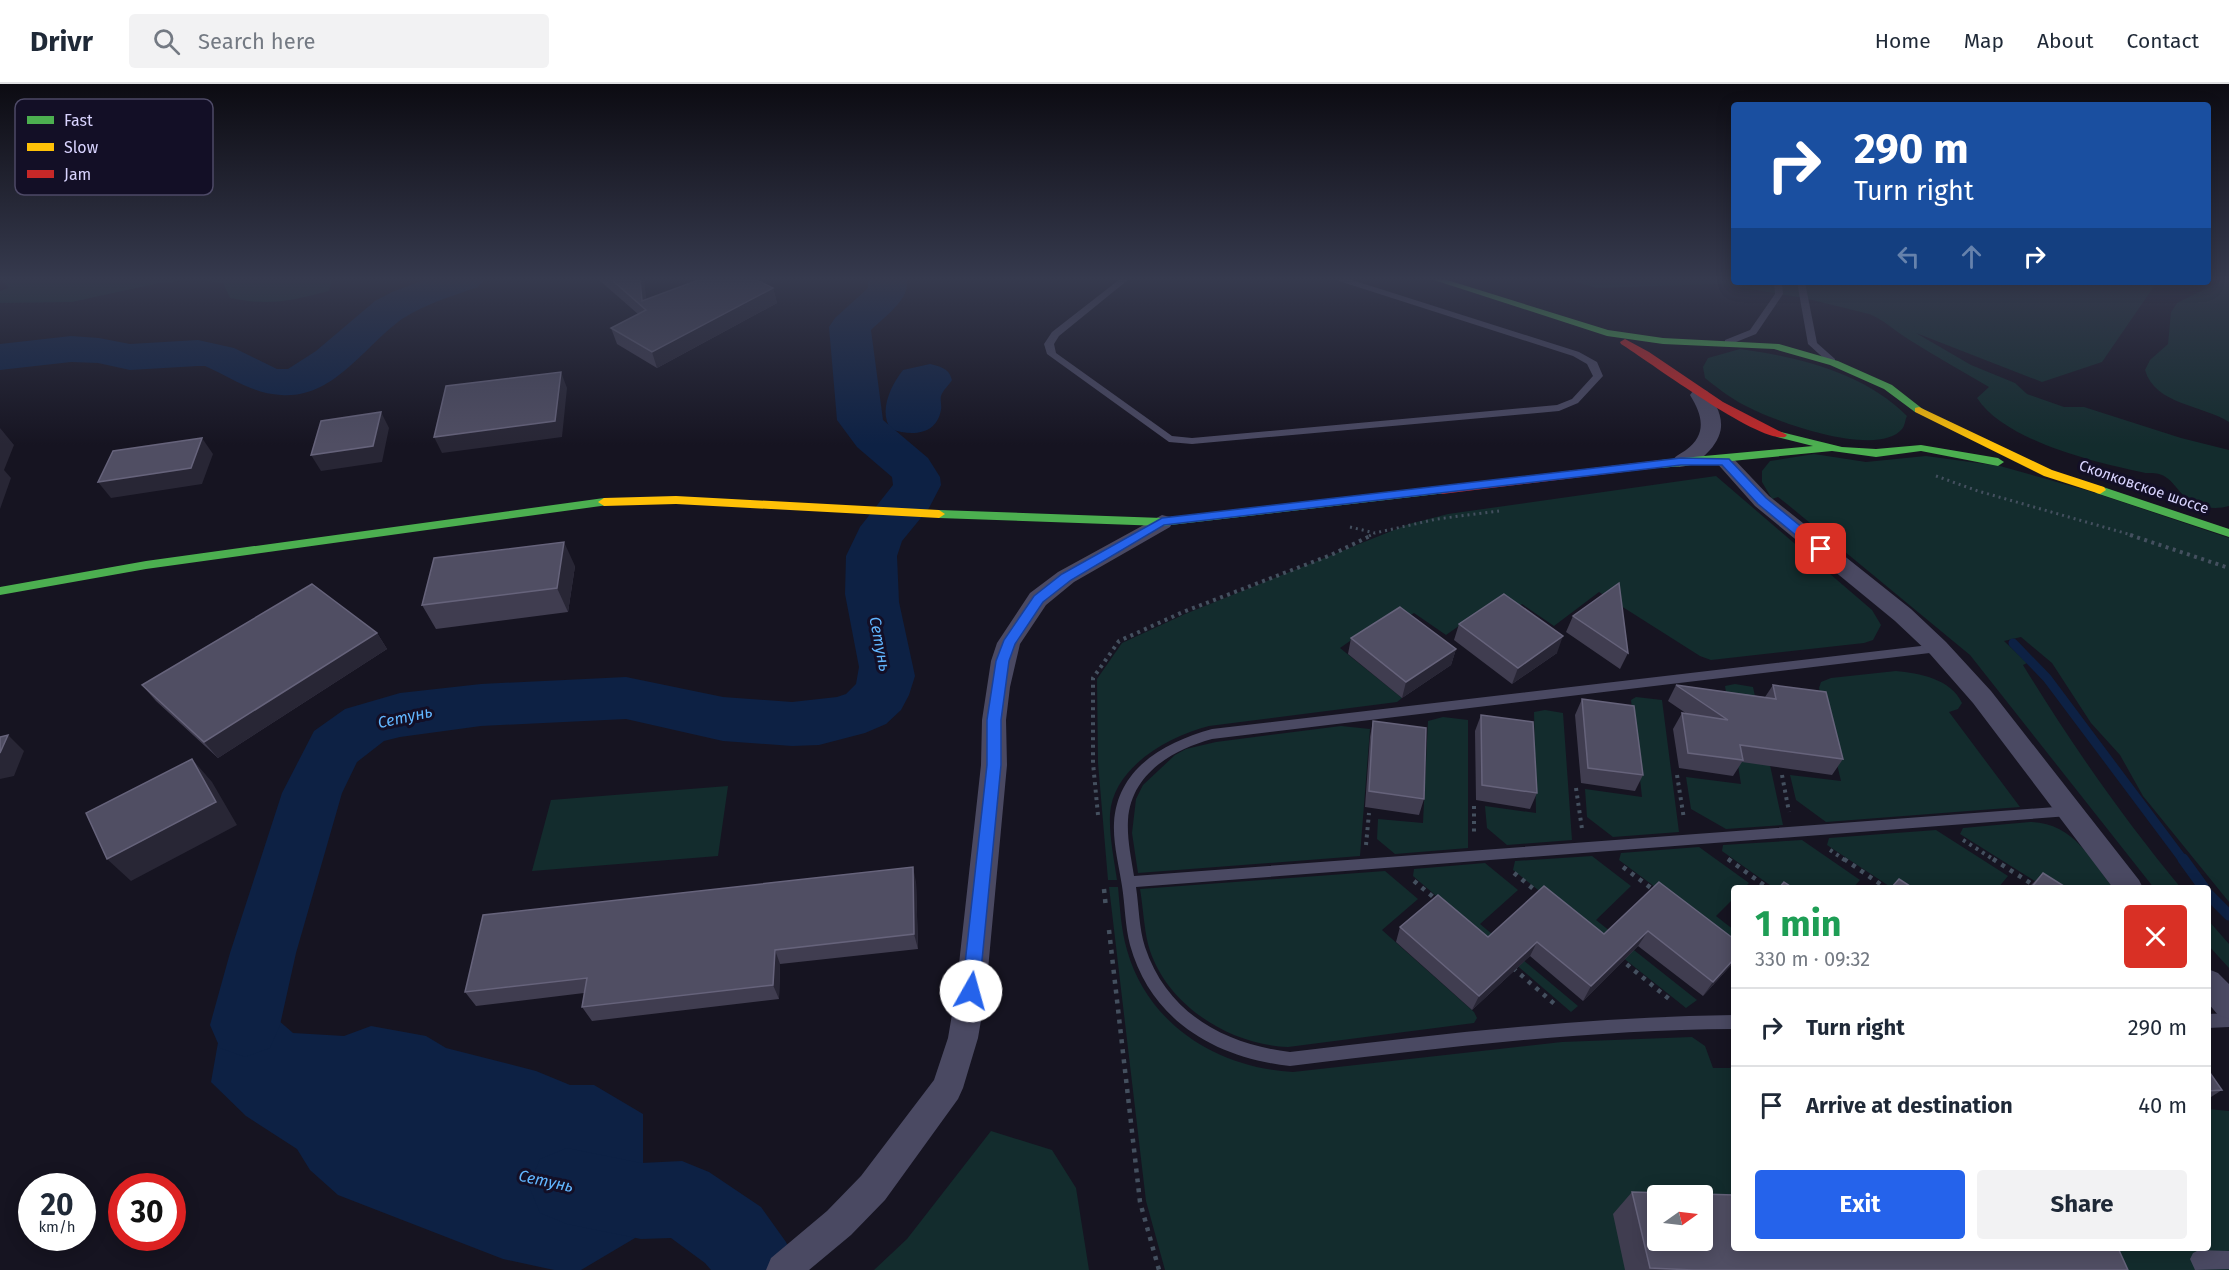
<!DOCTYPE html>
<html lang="en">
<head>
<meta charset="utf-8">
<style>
	:root { --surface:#fff; --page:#f2f2f3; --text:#1f2937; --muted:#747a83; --line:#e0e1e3; --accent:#2563eb }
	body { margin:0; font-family:"Fira Sans",sans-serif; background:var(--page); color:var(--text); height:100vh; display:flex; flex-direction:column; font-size:22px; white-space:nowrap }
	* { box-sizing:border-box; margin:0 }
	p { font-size:20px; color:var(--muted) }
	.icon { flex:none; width:33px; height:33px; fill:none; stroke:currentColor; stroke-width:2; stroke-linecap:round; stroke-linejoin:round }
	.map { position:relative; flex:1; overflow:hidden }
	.sheet { position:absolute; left:1731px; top:801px; width:480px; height:366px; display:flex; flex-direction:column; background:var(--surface); border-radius:6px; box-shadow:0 3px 15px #0003 }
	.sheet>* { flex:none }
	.hud { position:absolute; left:1731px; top:18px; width:480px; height:183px; border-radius:6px; box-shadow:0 3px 15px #0003; background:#1a4fa0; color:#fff; overflow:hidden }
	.needle { width:39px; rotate:76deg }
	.fabs { position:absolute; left:1647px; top:1101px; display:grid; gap:12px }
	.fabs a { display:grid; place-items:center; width:66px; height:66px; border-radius:6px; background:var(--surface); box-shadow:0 3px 15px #0003; font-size:30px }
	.speed { position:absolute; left:18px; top:1089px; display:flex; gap:12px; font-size:30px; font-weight:700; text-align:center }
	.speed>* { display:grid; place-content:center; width:78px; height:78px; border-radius:50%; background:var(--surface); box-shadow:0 3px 15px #0003; line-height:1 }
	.speed small { font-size:15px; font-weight:400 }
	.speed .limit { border:9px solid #d22; background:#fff; color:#111 }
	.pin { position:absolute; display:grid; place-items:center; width:51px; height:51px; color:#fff; margin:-26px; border-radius:12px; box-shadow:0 3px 9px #0006 }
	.me { position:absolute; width:66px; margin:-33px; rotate:7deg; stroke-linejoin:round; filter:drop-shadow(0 0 4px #0008) }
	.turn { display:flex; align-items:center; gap:21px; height:126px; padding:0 24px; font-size:27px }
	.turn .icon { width:78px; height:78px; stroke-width:2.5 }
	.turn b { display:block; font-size:42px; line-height:51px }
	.lanes { display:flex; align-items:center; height:57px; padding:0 24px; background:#0003; justify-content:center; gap:30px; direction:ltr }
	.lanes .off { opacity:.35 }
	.round { display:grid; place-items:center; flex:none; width:63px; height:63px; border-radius:6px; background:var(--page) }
	.summary { display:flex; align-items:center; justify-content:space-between; height:102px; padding:0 24px }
	h1 { font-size:36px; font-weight:700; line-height:45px; color:#1e9e55 }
	.action { display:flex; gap:12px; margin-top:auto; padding:12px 24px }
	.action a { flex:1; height:69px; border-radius:6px; background:var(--accent); color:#fff; font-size:24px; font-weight:700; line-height:69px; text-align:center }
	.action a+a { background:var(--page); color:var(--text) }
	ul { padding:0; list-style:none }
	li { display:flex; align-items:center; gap:18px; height:78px; padding:0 24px; border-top:2px solid var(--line) }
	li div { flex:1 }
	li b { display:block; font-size:22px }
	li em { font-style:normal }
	header { display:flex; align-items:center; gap:36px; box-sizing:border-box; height:84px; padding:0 30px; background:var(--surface); border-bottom:2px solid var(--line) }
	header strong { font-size:28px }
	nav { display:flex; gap:33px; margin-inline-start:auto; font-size:21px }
	.search { width:420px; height:54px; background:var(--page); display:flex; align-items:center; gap:15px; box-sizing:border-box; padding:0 21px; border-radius:6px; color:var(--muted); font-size:22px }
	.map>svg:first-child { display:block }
	.green { fill:#132c2d; fill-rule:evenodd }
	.water { fill:#0d2144 }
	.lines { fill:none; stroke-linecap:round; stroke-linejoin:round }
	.stream-far1 { stroke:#0d2144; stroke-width:9 }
	.stream { stroke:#0d2144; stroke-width:11 }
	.river { fill:#0d2144; fill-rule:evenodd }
	.path-far2 { stroke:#44505f; stroke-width:3; stroke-dasharray:2 4; stroke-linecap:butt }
	.path-far1 { stroke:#44505f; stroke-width:4; stroke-dasharray:3 4.5; stroke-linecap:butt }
	.path { stroke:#44505f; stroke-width:4.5; stroke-dasharray:4 6; stroke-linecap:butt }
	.lane { fill:#4a4962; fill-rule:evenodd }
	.street { fill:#4a4962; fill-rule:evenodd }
	.fast { fill:#4caf50; fill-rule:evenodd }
	.slow { fill:#ffc107; fill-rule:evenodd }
	.jam { fill:#c62828; fill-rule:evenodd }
	.wall { fill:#403d50 }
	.shaded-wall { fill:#282635 }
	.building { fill:#504e63; stroke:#66637b; stroke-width:1.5; fill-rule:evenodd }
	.route { fill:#2563eb; stroke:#184099; stroke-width:1.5 }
	.labels { text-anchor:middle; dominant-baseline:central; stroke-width:6; stroke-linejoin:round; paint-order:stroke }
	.street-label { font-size:15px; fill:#d9d4ff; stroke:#130f26 }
	.water-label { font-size:16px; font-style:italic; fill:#62b6ff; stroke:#130f26 }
	.key { fill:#130f26; stroke:#4e4a67; stroke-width:1.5 }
	.key-label { font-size:16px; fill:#d9d4ff }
</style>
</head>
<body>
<header>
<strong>Drivr</strong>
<div class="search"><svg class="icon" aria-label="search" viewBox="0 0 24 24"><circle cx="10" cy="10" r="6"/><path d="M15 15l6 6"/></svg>Search here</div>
<nav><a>Home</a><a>Map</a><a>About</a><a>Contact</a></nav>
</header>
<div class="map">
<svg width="2229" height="1186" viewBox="0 0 2229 1186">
	<rect width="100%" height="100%" fill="#161421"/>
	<!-- green -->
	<path class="green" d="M0 195H332L329 207C291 217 269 222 230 214L223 199 193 195 155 200 72 218 0 219V207L9 204Z
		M1566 195H1734V198H2157L2102 278 2042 298 1916 249 1971 281 2015 299 2027 310 2064 323H2084L2181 354 2229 366V422C2216 426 2196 424 2186 414 2177 406 2171 393 2159 390 2153 388 2147 390 2141 388 2093 378 2004 356 1977 314L1989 303C1962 287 1935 272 1908 255 1895 247 1883 235 1869 230L1804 214 1720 200 1597 204Z
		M2225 195H2229V338C2203 321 2155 321 2145 286L2150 276 2168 260 2171 228 2177 219Z
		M1740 265C1799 273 1864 289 1907 332 1905 336 1905 342 1902 345 1878 374 1780 339 1752 325 1734 317 1720 306 1705 294L1703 283 1708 274Z
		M1814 370 1866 378 1926 372 2000 382 2089 407 2229 454V818L2143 712 2120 671 2091 639 2052 579 2021 553 2004 557 2027 579 2023 581C2070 658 2123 734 2181 804H2154L1970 571 1787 420 1778 413 1772 415 1762 398V387L1770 377Z
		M1716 392 1872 526 1881 541 1873 556 1864 559 1711 576 1700 572 1599 508 1554 542 1522 520 1510 529 1493 518 1446 551 1414 529 1402 536 1390 529 1340 564 1402 614 1397 618 1209 642C1169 652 1113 683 1110 730 1109 752 1114 775 1117 796H1108L1098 679 1097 595 1122 559 1185 530 1409 440 1448 430Z
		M1896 587C1919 589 1951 595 1962 619L1958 625 1949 628 2020 723 1826 738 1796 716 1790 691 1841 697 1819 604 1821 598 1831 594Z
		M1735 600 1753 603 1783 741 1726 745 1691 725 1686 693 1741 700 1725 602Z
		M1636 613 1662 616 1679 748 1613 753 1587 733 1585 705 1642 713 1631 616Z
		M1545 626 1563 629 1572 756 1507 761 1487 744 1485 722 1536 729 1534 628Z
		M1443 633 1468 636V764L1395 770 1377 755 1378 735 1423 739 1428 637Z
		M1341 642 1370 645 1360 772 1138 789 1132 749 1136 715 1143 701 1175 671 1186 665 1216 658Z
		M728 702 718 772 532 787 551 716Z
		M2030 738C2073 739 2090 774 2113 804H2046L1960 750 1963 744Z
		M1936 746 2008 792 1998 804H1892L1827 761 1829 754Z
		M1802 756 1860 796 1853 804H1774L1722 767 1723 761Z
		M1699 763 1749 799 1744 804H1734V814L1716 832 1734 846V862L1619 776 1621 769Z
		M1592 772 1631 802 1596 836 1697 916 1686 924 1513 786 1515 777Z
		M1485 779 1518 806 1480 840 1578 922 1571 928 1413 792 1414 785Z
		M1385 787 1418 815 1382 846 1474 928 1477 934 1474 939 1288 963C1229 961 1164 920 1148 860 1144 843 1143 823 1140 805Z
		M1109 803H1118C1120 823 1121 846 1127 866 1148 941 1218 984 1293 988L1562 958 1692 953 1705 962 1713 984H1734V1164H2208V1025L2229 1027V1186H1165L1146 1117ZM1658 1112H1702V1156H1658Z
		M2208 836 2229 860V884L2208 861Z
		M991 1047 1052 1066 1076 1104 1089 1186H874L907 1155Z"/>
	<!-- water -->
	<path class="water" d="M930 280C941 283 949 284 952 296 949 301 943 306 941 312 940 316 942 322 941 326 936 352 911 352 891 345 878 328 891 301 903 286Z
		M242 866 283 869 272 915 278 936 293 949 344 952 371 942 426 952 446 964 536 987 570 1001H594L643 1030V1105L635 1154 581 1186H554L503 1175 338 1111 310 1086 297 1065 246 1032 211 998 219 953Z"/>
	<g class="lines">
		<!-- stream-far1 -->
		<path class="stream-far1" d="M2013 559 2047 594 2184 777"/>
		<!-- stream -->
		<path class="stream" d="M2183 775 2204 804
			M2208 810 2229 831"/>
		<!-- river -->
		<path class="river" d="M427 195H484L478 203C452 212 425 220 402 235 364 262 334 315 281 311 253 310 230 293 205 282H198L130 286 98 279 71 278 0 286V260L71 252 99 254 130 260 198 256 234 264 277 285H288L316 267 375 217 392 208Z
			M868 195H907C910 216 885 232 871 246L883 336 928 374 940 393 941 401 929 424 902 457 897 472 899 518 915 592 909 611 901 626 886 640 865 649 819 661 792 662 723 657 626 635 481 642 400 653 384 657 357 678 342 709 296 869 280 941 270 964 245 973 220 964 210 941 230 869 282 709 314 647 345 625 400 609 481 600 626 593 723 613 792 618 837 613 846 610 856 600 859 583 845 510 846 472 860 443 893 401 892 393 857 363 837 336 829 243 835 234 868 204Z
			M567 1064 641 1079 682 1077 709 1088 761 1123 786 1158 798 1186H711L705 1179 671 1154 641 1155 567 1140 540 1129 529 1102 540 1075Z"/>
		<!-- path-far2 -->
		<path class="path-far2" d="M1936 392 1978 407 2135 452
			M1350 443 1375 449 1437 435 1499 427
			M1369 452 1375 449"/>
		<!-- path-far1 -->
		<path class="path-far1" d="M2130 451 2229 484
			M1677 691 1684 735
			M1782 691 1789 728
			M1576 704 1582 745
			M1474 722V752
			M1098 731 1093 679V594L1119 557 1183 528 1331 471 1372 451
			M1963 756 1996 777
			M1366 761 1369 729
			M1830 766 1846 777
			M1728 775 1731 777"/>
		<!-- path -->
		<path class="path" d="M1728 775 1768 804
			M1844 775 1886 804
			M1993 775 2038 804
			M1623 783 1655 807
			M1514 789 1541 811
			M1414 797 1438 817
			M1104 805 1106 824
			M1109 846 1140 1118 1159 1186
			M1619 874 1669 915
			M1513 884 1558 923"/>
		<!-- lane -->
		<path class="lane" d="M1120 195H1129L1059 252 1054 260 1056 269 1172 352 1192 354 1557 321 1572 315 1593 292 1587 280 1573 272 1339 197 1338 195H1349L1579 268 1597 278 1603 292 1578 319 1559 327 1192 360 1169 358 1047 270 1044 260 1052 248Z
			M1774 198H1782L1783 210 1756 250 1731 260H1725V256L1750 246 1775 210Z
			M1797 198H1805L1817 259 1835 275V279H1829L1808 260Z
			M1938 560 1944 564 1938 568 1212 655C1172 666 1131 690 1128 736 1127 755 1131 773 1134 792L2069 722 2074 723 2076 727 2074 731 2069 732 1136 803C1139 823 1139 844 1145 863 1167 929 1224 960 1290 968 1438 950 1585 933 1734 931V945C1585 946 1438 964 1290 982 1216 974 1151 937 1130 861 1125 842 1125 821 1122 802 1119 782 1113 760 1114 739 1117 684 1165 658 1212 645Z
			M2229 929V943L2208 944V930Z
			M2199 1166 2229 1167V1185L2195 1186 2190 1175 2193 1169Z"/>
		<!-- street -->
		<path class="street" d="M1700 305 1707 307C1714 317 1722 329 1721 343 1720 362 1693 388 1674 382L1671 378C1675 372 1680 370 1686 366 1707 350 1703 332 1690 311L1693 307Z
			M1725 371 1732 373 1769 412 1911 525 1946 558 1991 607 2139 796 2143 804H2113L1973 619 1930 570 1895 537 1755 422 1715 377 1718 373Z
			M1162 431 1170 433 1173 438 1170 443 1074 498 1046 521 1020 560 1010 603 1006 636 1007 681 986 907 978 954 963 1004 958 1015 885 1116 851 1151 809 1186H766L771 1174 827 1127 861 1092 934 996 948 954 956 907 981 681 982 636 991 577 997 559 1030 509 1058 488Z
			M2208 885 2218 889 2229 900V935L2218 931 2208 919Z"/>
		<!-- fast -->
		<path class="fast" d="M1431 195H1444L1608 246 1663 254 1779 260 1838 277 1892 301 1924 326 1923 328H1915L1884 305 1830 281 1774 265 1663 260 1607 252Z
			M1781 348 1842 363 1876 365 1921 361 1998 374 2004 378 1998 382 1921 367 1876 373 1832 367 1661 384 1655 380 1661 376 1813 362 1777 353 1775 351Z
			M1442 402 1448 406 1446 409 1162 442 939 434 933 430 939 426 1162 434Z
			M2100 402 2229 445V453L2096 409 2094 406Z
			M604 414 610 418 608 421 146 485 0 511V503L146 477Z"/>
		<!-- slow -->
		<path class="slow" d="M1919 323 2052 386 2104 403 2106 406 2100 410 2044 392 1915 328V324Z
			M676 412 939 426 945 430 939 434 676 420 604 422 598 418 604 414Z"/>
		<!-- jam -->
		<path class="jam" d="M1625 255 1649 268 1723 318 1787 351 1785 353C1758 359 1650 278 1621 260L1620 258Z
			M1661 376 1667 380 1665 383 1442 410 1436 406 1442 402Z"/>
	</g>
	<!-- wall -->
	<path class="wall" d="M598 195H644L646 216 773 204 777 219 657 284 617 260 611 244 638 230Z
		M575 482 568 528 436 545 422 521Z
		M1573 532 1628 569 1620 585 1566 548Z
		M1459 540 1557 569 1512 600 1454 556Z
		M377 549 387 565 218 674 156 617 142 601Z
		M1351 554 1456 565 1451 581 1402 614 1348 570Z
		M1676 601 1765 613 1773 601 1843 675 1832 691 1742 678 1733 692 1679 684 1673 645 1682 629 1687 630 1668 617Z
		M1582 615 1643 691 1635 707 1581 699 1575 631Z
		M1481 631 1537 709 1530 725 1476 716 1475 647Z
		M1373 637 1424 715 1419 731 1365 723 1370 653Z
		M2043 789 2067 804H2028Z
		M916 798 918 865 780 880 779 915 592 937 582 923 584 909 476 922 465 908Z
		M1659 798 1734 878 1703 912 1638 862 1583 917 1530 872 1472 926 1396 858 1400 843 1488 853 1604 850Z
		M2208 986 2222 1006 2211 1013H2208Z
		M1632 1108 2128 1186H1625L1613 1130Z"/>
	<!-- shaded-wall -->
	<path class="shaded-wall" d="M640 195H644L647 228 642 217Z
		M773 204 777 219 657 284 652 268Z
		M561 288 567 304 562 353 442 369 434 353Z
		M381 328 389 344 382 378 321 387 311 371Z
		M0 344 14 361 4 386 11 394 0 425Z
		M202 354 213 370 202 400 111 414 98 398Z
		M564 458 575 482 568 528 557 504Z
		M377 549 387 565 218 674 204 658Z
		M1563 552 1557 569 1512 600 1518 584Z
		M1456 565 1451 581 1402 614 1406 598Z
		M8 651 24 667 14 692 0 695V669Z
		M192 675 212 698 237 741 131 797 107 775Z
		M913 783 916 798 918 865 914 850Z
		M1648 847 1638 862 1583 917 1591 902Z
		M1537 858 1530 872 1472 926 1479 912Z
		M775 866 780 880 779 915 773 901Z
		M1734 875V878L1703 912 1713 898Z"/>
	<!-- building -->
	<path class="building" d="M611 195H640L642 217 701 195H755L773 204 652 268 611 244 646 226Z
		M561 288 555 337 434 353 446 302Z
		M381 328 373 362 311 371 321 337Z
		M202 354 191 384 98 398 113 367Z
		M564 458 557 504 422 521 434 474Z
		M1619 499 1628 569 1573 532Z
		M312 500 377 549 204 658 142 601Z
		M1504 510 1563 552 1518 584 1459 540Z
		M1400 523 1456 565 1406 598 1351 554Z
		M1676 601 1776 615 1773 601 1826 608 1843 675 1740 661 1743 676 1688 669 1682 629 1728 636Z
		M1582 615 1634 622 1643 691 1588 684Z
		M1481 631 1533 638 1537 709 1482 701Z
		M1373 637 1426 644 1424 715 1369 707Z
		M8 651 0 669V653Z
		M192 675 216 718 107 775 86 729Z
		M913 783 914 850 775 866 773 901 582 923 587 894 465 908 483 831Z
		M2043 789 2067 804H2031Z
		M1899 795 1913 804H1891Z
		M1659 798 1734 855V875L1713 898 1648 847 1591 902 1537 858 1479 912 1400 843 1438 811 1488 853 1544 802 1604 850Z
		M1784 798 1793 804H1779Z
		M2208 986 2222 1006 2208 1007Z
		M1632 1108 1734 1111V1164H2118L2128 1186H1693L1650 1184ZM1658 1112H1702V1156H1658Z"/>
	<!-- sky -->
	<linearGradient id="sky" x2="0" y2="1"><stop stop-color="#0c0b12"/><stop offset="0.54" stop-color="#363a4e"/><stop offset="1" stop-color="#363a4e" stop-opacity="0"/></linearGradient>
	<rect width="2229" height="361" fill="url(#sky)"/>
	<!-- route -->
	<path class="route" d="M1681 374 1729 375 1766 414 1825 462 1827 465 1825 468H1816L1758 420 1722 381H1681L1164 441 1071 496 1043 518 1015 560 1009 577 1001 636V681L979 907 977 912 971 915 965 912 962 907 987 681V636L996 577 1004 556 1034 512 1062 490 1162 434Z"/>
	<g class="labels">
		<!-- street labels -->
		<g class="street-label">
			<text transform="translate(2144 403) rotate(19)">Сколковское шоссе</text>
		</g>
		<!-- water labels -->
		<g class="water-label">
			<text transform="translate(880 560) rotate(79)">Сетунь</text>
			<text transform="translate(405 633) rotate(-12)">Сетунь</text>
			<text transform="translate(546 1097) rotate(12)">Сетунь</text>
		</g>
	</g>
	<!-- legend -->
	<rect x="15" y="15" width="198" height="96" rx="9" class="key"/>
	<rect x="27" y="32" width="27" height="8" fill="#4caf50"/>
	<rect x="27" y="59" width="27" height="8" fill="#ffc107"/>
	<rect x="27" y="86" width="27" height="8" fill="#c62828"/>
	<g class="key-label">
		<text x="64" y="42">Fast</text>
		<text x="64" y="69">Slow</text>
		<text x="64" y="96">Jam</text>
	</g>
</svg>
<div class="fabs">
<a><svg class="needle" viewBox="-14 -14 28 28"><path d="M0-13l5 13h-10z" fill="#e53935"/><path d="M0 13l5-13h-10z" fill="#747a83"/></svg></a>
</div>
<div class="speed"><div>20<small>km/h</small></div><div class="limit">30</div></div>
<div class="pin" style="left:1821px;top:465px;background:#d93025"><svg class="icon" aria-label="arrive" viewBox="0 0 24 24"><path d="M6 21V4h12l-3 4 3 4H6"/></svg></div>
<svg class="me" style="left:971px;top:907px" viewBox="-20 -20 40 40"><circle r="19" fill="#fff"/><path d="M0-13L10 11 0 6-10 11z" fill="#2563eb"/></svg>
<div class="hud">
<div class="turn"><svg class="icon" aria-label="right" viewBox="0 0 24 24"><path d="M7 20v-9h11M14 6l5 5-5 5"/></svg><div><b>290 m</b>Turn right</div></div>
<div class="lanes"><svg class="icon off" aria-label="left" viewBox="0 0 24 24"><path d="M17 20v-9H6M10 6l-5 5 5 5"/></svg><svg class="icon off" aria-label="ahead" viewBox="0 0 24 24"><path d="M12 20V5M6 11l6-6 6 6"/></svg><svg class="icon" aria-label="right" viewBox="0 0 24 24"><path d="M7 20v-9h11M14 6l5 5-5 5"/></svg></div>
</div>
<section class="sheet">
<div class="summary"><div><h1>1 min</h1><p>330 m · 09:32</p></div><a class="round" style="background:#d93025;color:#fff"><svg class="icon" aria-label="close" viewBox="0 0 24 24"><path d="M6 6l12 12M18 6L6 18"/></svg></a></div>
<ul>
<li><svg class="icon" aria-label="right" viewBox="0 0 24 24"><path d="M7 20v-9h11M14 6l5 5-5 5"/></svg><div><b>Turn right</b></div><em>290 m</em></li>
<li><svg class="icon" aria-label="arrive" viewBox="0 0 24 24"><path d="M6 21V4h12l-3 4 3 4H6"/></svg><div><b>Arrive at destination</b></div><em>40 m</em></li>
</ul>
<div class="action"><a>Exit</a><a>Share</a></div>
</section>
</div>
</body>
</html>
